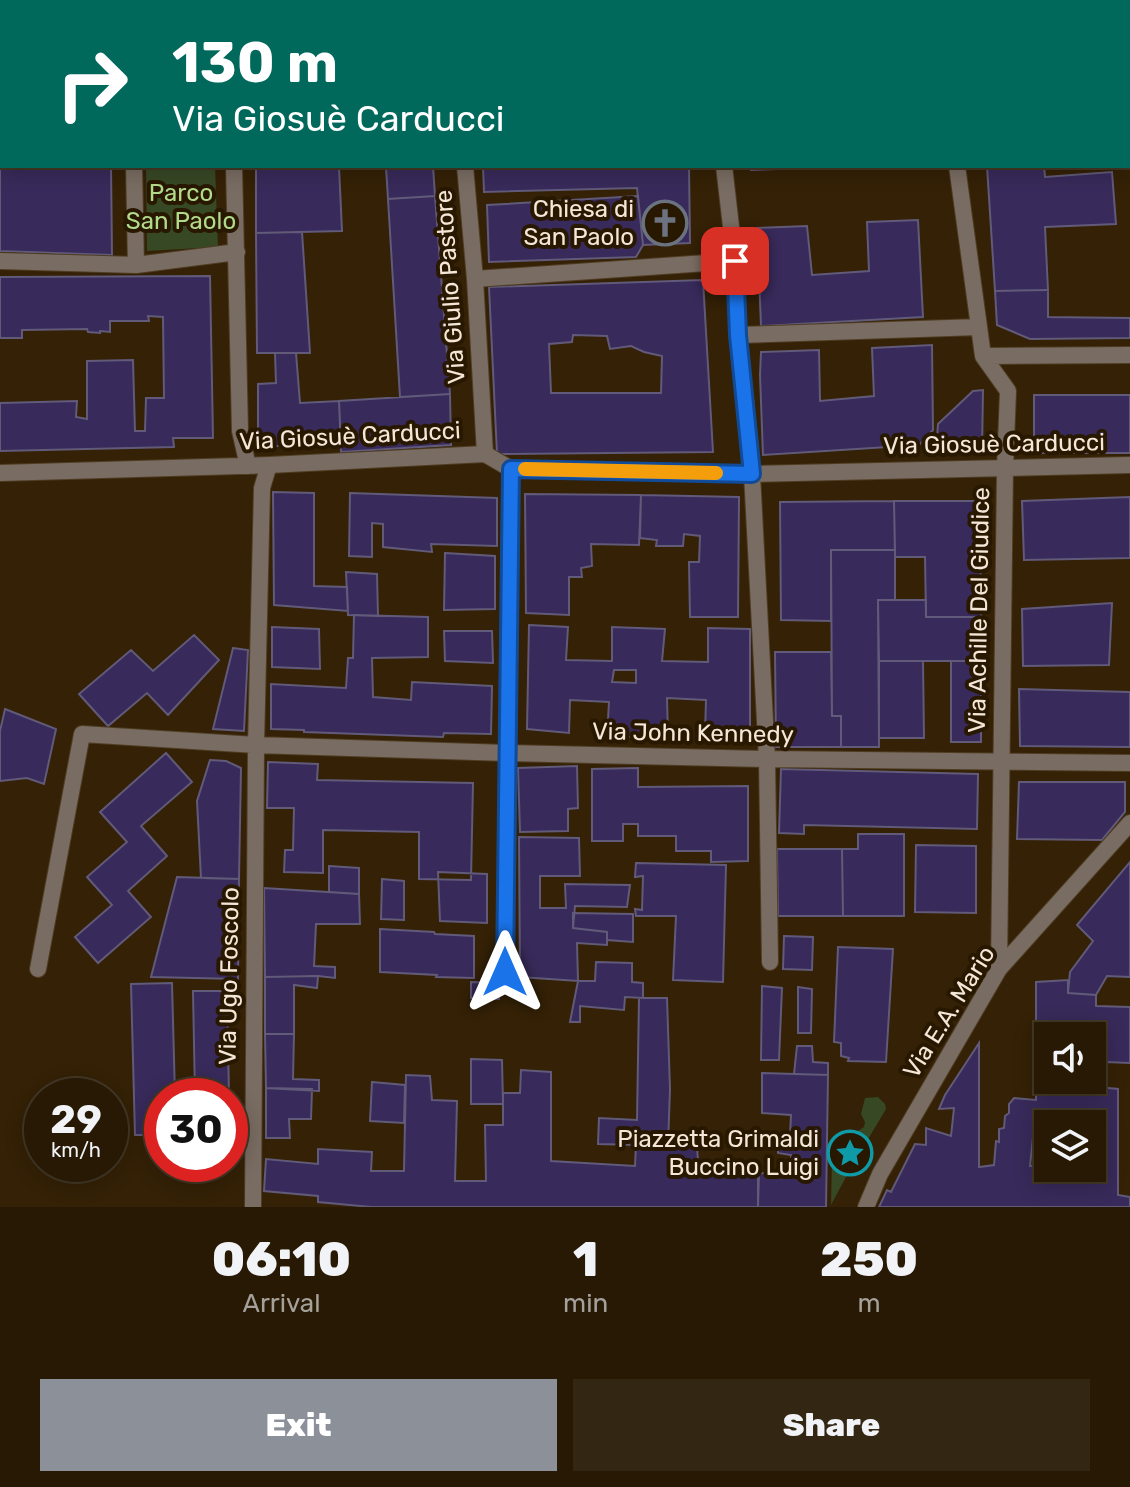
<!DOCTYPE html>
<html lang="en">
<head>
<meta charset="utf-8">
<style>
	:root { --surface:#271904; --page:#332613; --text:#f1f3f6; --muted:#a4a09a; --line:#433826; --accent:#8c9099 }
	body { margin:0; font-family:Rubik,sans-serif; background:var(--page); color:var(--text); height:100vh; display:flex; flex-direction:column; font-size:30px; white-space:nowrap }
	* { box-sizing:border-box; margin:0 }
	p { font-size:26px; color:var(--muted) }
	.icon { flex:none; width:44px; height:44px; fill:none; stroke:currentColor; stroke-width:2; stroke-linecap:round; stroke-linejoin:round }
	.map { position:relative; height:1207px; overflow:hidden }
	.panel { display:flex; flex-direction:column; background:var(--surface); flex:1 }
	.panel>* { flex:none }
	.top-card { position:absolute; left:0px; top:0px; width:1130px; height:168px; box-shadow:0 4px 20px #0003,0 0 0 2px var(--line); background:#00695c; color:#fff; overflow:hidden }
	.controls { position:absolute; left:1034px; top:1022px; display:grid; gap:16px }
	.controls a { display:grid; place-items:center; width:72px; height:72px; border-radius:0px; background:var(--surface); box-shadow:0 4px 20px #0003,0 0 0 2px var(--line); font-size:40px }
	.speed { position:absolute; left:24px; top:1078px; display:flex; gap:16px; font-size:40px; font-weight:700; text-align:center }
	.speed>* { display:grid; place-content:center; width:104px; height:104px; border-radius:50%; background:var(--surface); box-shadow:0 4px 20px #0003,0 0 0 2px var(--line); line-height:1 }
	.speed small { font-size:20px; font-weight:400 }
	.speed .limit { border:12px solid #d22; background:#fff; color:#111 }
	.pin { position:absolute; display:grid; place-items:center; width:68px; height:68px; color:#fff; margin:-34px; border-radius:16px; box-shadow:0 4px 12px #0006 }
	.me { position:absolute; width:88px; margin:-44px; rotate:0deg; stroke-linejoin:round; filter:drop-shadow(0 0 6px #0008) }
	.turn { display:flex; align-items:center; gap:28px; height:168px; padding:0 40px; font-size:36px }
	.turn .icon { width:104px; height:104px; stroke-width:2.5 }
	.turn b { display:block; font-size:56px; line-height:68px }
	.eta { display:flex; justify-content:space-evenly; align-items:center; height:136px; text-align:center }
	.eta b { font-size:48px; font-weight:800; line-height:56px }
	.action { display:flex; gap:16px; margin-top:auto; padding:16px 40px }
	.action a { flex:1; height:92px; border-radius:0px; background:var(--accent); color:#fff; font-size:32px; font-weight:800; line-height:92px; text-align:center }
	.action a+a { background:var(--page); color:var(--text) }
	.map>svg:first-child { display:block }
	.green { fill:#374825 }
	.building { fill:#382a5a; stroke:#615a79; stroke-width:2; fill-rule:evenodd }
	.lines { fill:none; stroke-linecap:round; stroke-linejoin:round }
	.minor-casing { stroke:#4f3d23; stroke-width:18 }
	.minor { stroke:#796c62; stroke-width:16 }
	.route-casing { stroke:#114b97; stroke-width:20 }
	.route { stroke:#1a73e8; stroke-width:14 }
	.slow { stroke:#f59e0b; stroke-width:14 }
	.labels { text-anchor:middle; dominant-baseline:central; stroke-width:8; stroke-linejoin:round; paint-order:stroke }
	.park-label { font-size:24px; fill:#b2da8b; stroke:#291800 }
	.poi-label { font-size:24px; fill:#f4e7d8; stroke:#291800; text-anchor:end }
	.street-label { font-size:24px; fill:#f4e7d8; stroke:#291800 }
</style>
</head>
<body>
<div class="map">
<svg width="1130" height="1207" viewBox="0 0 1130 1207">
	<rect width="100%" height="100%" fill="#342106"/>
	<!-- green -->
	<path class="green" d="M146 166H215L218 247 147 251Z
		M878 1097 885 1104 886 1109 861 1151 851 1147 855 1133 864 1127 865 1122 861 1114 865 1098Z
		M832 1160 854 1162 831 1205Z"/>
	<!-- building -->
	<path class="building" d="M70 0H114V2H70Z
		M366 0H424V2H366Z
		M485 0H681V2H485Z
		M742 0H796V2H742Z
		M851 0H908L909 2H851Z
		M985 0H1031V2H985Z
		M0 25H2V81L0 80Z
		M0 141H2V166H111L112 255 0 251Z
		M256 166H433L435 196 388 199 386 167H339L342 231 256 233Z
		M483 166H689L690 243 643 245 637 188 484 192Z
		M751 166H809V168L751 170Z
		M987 166H1044L1045 177 1112 172 1116 224 1045 227 1048 290 995 291Z
		M435 196 450 394 400 397 388 199Z
		M638 196 643 245 636 257 489 262 487 205Z
		M918 220 923 317 761 326 757 228 807 226 812 275 869 271 867 222Z
		M302 232 310 353H257L256 233Z
		M210 276 213 438H173L174 447 0 451V403L77 401 76 417 87 419V361L133 360 135 431H145L146 398H164L163 317 148 316 149 321H110V332L100 331V333L88 332 87 329 22 330V338H0V277Z
		M703 280 713 452 497 454 489 287ZM573 335 607 336 610 349 631 346 644 352 662 356 661 393H551L549 344 572 342Z
		M1048 290V317L1130 318V338L1030 339 997 325 995 291Z
		M932 345 933 430 919 445 763 455 760 375 761 352 819 350 820 401 874 396 872 348Z
		M275 353H296L300 403 339 401 341 443 258 447V384L276 383Z
		M983 390 982 452 936 453 938 424 973 391Z
		M450 394 451 445 341 452 339 401Z
		M1034 395H1130V453H1034Z
		M273 492 314 493V586L347 587 348 611 274 605Z
		M350 493 497 498V546L431 544 432 552 383 547V524L372 523V557L349 556Z
		M525 494 641 495 639 545 591 544 592 566 581 568 582 577H569V615L526 613Z
		M641 495 739 497 738 617H690L689 562H699L700 536 684 534 683 546H656L657 540 640 538Z
		M1130 497V558L1024 560 1022 501Z
		M894 501H980L981 617H926L925 557H895Z
		M894 501 895 550H831V621L781 620 780 502Z
		M831 550H895V600H878L879 747H841V716H832Z
		M445 553 495 556V609L444 610Z
		M346 572 377 574 378 616 348 615Z
		M878 600H926V617H981V661H879Z
		M1112 603 1109 665 1023 666 1022 609Z
		M354 615 428 617V657L372 658 373 697 411 700 412 682 492 686 491 734 444 733 443 737 304 732V730L271 729V684L346 688 348 658H353Z
		M529 625 568 627 566 660 612 661V627L665 629 662 661 708 662V628L750 629V733H705L706 700 667 698 668 736 607 737 609 702 570 700 569 733 527 729ZM614 670H636V683L612 682Z
		M272 627 319 629 320 669 272 667Z
		M444 631H492L493 663 445 661Z
		M194 635 219 660 168 715 147 693 108 726 79 694 131 650 153 671Z
		M233 648 248 650 244 731 213 729Z
		M775 652H831L832 716H841V747H776Z
		M879 661H923L924 738H879Z
		M951 661H981V742H951Z
		M1019 689 1130 692V747L1020 746Z
		M5 709 56 729 44 784 27 778 0 781V731Z
		M166 753 192 782 141 826 167 856 128 891 151 917 98 963 75 937 112 905 87 877 127 842 100 812Z
		M210 760 226 761 241 768 239 879 201 878 197 801Z
		M268 762 318 764 317 780 473 783 471 880 419 879V832L323 830V873L284 872 285 850H293L294 808H267Z
		M577 766 578 808 568 809V831L520 832 518 768Z
		M638 768V787L748 786V861L711 862V851H676V836H638V824H623V841H592V769Z
		M781 769 978 774 977 829 804 825V834L779 833Z
		M1019 782H1125V812L1102 840 1017 839Z
		M858 834H904V916H843L842 849H858Z
		M519 837 579 838 580 876H540V908H566L565 884 630 885 627 907 575 906 573 928 607 932V945L577 943 578 981 520 977Z
		M916 845 976 846V913L915 912Z
		M777 849H842L843 916H778Z
		M1130 862V977L1107 976 1096 995 1068 993 1070 972 1093 941 1077 925Z
		M636 863 726 865 723 982 673 980 676 916H636L635 909 642 910 643 876 635 877Z
		M329 866 359 868V894L329 892Z
		M438 872 487 874V923L440 921Z
		M177 877 239 879 238 979 151 977Z
		M382 879 404 881V920L381 919Z
		M264 888 359 894 360 924H316L314 966 335 967V978L318 976 265 977Z
		M573 913 633 914V942L607 940V932L573 928Z
		M380 929 434 932 435 934 474 936V978L436 977 437 975 380 972Z
		M784 936 813 937 812 970 783 969Z
		M838 947 893 949 886 1062 848 1061 849 1058 841 1056V1043L834 1042Z
		M596 962 632 963V982L643 983V998L625 997 624 1010 580 1006V1022H570L578 981H595Z
		M318 976 317 988 294 985V1034H265V977Z
		M1068 980V993L1096 995V1006L1130 1007V1063L1106 1062V1074L1097 1070V1087L1118 1089V1195L1130 1197V1207H879L887 1190 891 1192 915 1144 926 1145V1128L951 1136 954 1108 939 1109 945 1095 979 1043V1167L994 1165 996 1141 999 1142V1129L1004 1128 1005 1116 1009 1113V1104L1014 1098 1036 1100V982ZM1048 1036H1092V1080H1048ZM1036 1109 1074 1110V1124H1092V1168H1075V1178L1058 1174 1057 1168H1048V1165L1030 1166Z
		M471 982 500 983 499 999 471 998Z
		M172 983 175 1096H162V1135H135L131 984Z
		M762 986 782 988 779 1060H761Z
		M798 987 812 989 811 1033H798Z
		M193 991H227L229 1096H195Z
		M639 998H667L670 1089 668 1145 697 1146 698 1161 758 1163V1207H371L318 1202V1196L264 1191 266 1159 318 1164V1149L372 1152 371 1171H404L406 1075 430 1076 432 1100 457 1101 455 1181H486L485 1125H503V1093H520L521 1070 551 1072V1161L635 1166 636 1145 598 1144 599 1118 637 1120Z
		M265 1034H294L293 1079 319 1080V1091L266 1088Z
		M797 1046H812L813 1062 828 1063V1075L794 1074Z
		M471 1059 502 1060 503 1104H471Z
		M762 1073 828 1075 826 1207H758L759 1173 791 1174V1155L778 1153V1134L790 1136 791 1115 762 1113Z
		M372 1082 405 1085 404 1123 370 1121Z
		M266 1088 312 1089 311 1119H289L290 1138H266Z"/>
	<g class="lines">
		<!-- minor casing -->
		<g class="minor-casing">
			<path id="minor" d="M130 0V2
				M228 0V2
				M450 0V2
				M706 0V2
				M939 0 940 2
				M134 166 136 265
				M234 166 240 431 248 466
				M465 166 475 279 485 454
				M724 166 735 261 738 335 752 474 767 759 770 962
				M957 166 983 356 1008 391 1005 468 999 969
				M0 261 136 265 237 252
				M475 279 735 261
				M738 335 979 327
				M983 356 1130 355
				M0 473 269 465 485 454 511 469 752 474 1130 465
				M38 969 82 734 256 745 507 753 767 759 1130 763
				M505 972 511 469
				M253 1207 256 745 262 488 269 465
				M866 1207 880 1174 999 969 1130 823"/>
		</g>
		<!-- minor -->
		<use href="#minor" class="minor"/>
	</g>
	<g class="lines">
		<!-- route casing -->
		<g class="route-casing">
			<path id="route" d="M505 972 511 469 752 474 738 335 735 261"/>
		</g>
		<!-- route -->
		<use href="#route" class="route"/>
		<!-- slow -->
		<path class="slow" d="M525 469 716 473"/>
	</g>
	<!-- icons -->
	<defs>
		<g id="church-ring" transform="scale(2.3)"><circle r="9.5" fill="#291800" stroke="#6b7280" stroke-width="1.5"/><path d="M-1.2-6h2.4v3.5h3.3v2.4h-3.3V6h-2.4V-.1h-3.3v-2.4h3.3Z" fill="#6b7280"/></g>
		<g id="sight-ring" transform="scale(2.3)"><circle r="9.5" fill="#291800" stroke="#0f9aa8" stroke-width="1.5"/><path d="M0-6L1.8-2.2L6-1.7L2.9 1.2L3.7 5.4L0 3.3L-3.7 5.4L-2.9 1.2L-6-1.7L-1.8-2.2Z" fill="#0f9aa8"/></g>
	</defs>
	<g fill-rule="evenodd">
		<use href="#church-ring" x="665" y="223"/>
		<use href="#sight-ring" x="850" y="1153"/>
	</g>
	<g class="labels">
		<!-- park labels -->
		<g class="park-label">
			<text x="181" y="193">Parco<tspan x="181" dy="28">San Paolo</tspan></text>
		</g>
		<!-- poi labels -->
		<g class="poi-label">
			<text x="634" y="209">Chiesa di<tspan x="634" dy="28">San Paolo</tspan></text>
			<text x="819" y="1139">Piazzetta Grimaldi<tspan x="819" dy="28">Buccino Luigi</tspan></text>
		</g>
		<!-- street labels -->
		<g class="street-label">
			<text transform="translate(450 287) rotate(-94)">Via Giulio Pastore</text>
			<text transform="translate(350 436) rotate(-3)">Via Giosuè Carducci</text>
			<text transform="translate(994 444) rotate(-1)">Via Giosuè Carducci</text>
			<text transform="translate(979 610) rotate(-89)">Via Achille Del Giudice</text>
			<text transform="translate(693 733) rotate(1)">Via John Kennedy</text>
			<text transform="translate(229 976) rotate(-89)">Via Ugo Foscolo</text>
			<text transform="translate(949 1012) rotate(-58)">Via E.A. Mario</text>
		</g>
	</g>
</svg>
<div class="controls">
<a><svg class="icon" aria-label="sound" viewBox="0 0 24 24"><path d="M4 9h4l5-4v14l-5-4H4zM17 9q2 3 0 6"/></svg></a>
<a><svg class="icon" aria-label="layers" viewBox="0 0 24 24"><path d="M12 4l9 5-9 5-9-5zM3 14l9 5 9-5"/></svg></a>
</div>
<div class="speed"><div>29<small>km/h</small></div><div class="limit">30</div></div>
<div class="pin" style="left:735px;top:261px;background:#d93025"><svg class="icon" aria-label="arrive" viewBox="0 0 24 24"><path d="M6 21V4h12l-3 4 3 4H6"/></svg></div>
<svg class="me" style="left:505px;top:972px" viewBox="-20 -20 40 40"><path d="M0-17L14 15 0 8-14 15z" fill="#1a73e8" stroke="#fff" stroke-width="4"/></svg>
<div class="top-card">
<div class="turn"><svg class="icon" aria-label="right" viewBox="0 0 24 24"><path d="M7 20v-9h11M14 6l5 5-5 5"/></svg><div><b>130 m</b>Via Giosuè Carducci</div></div>
</div>
</div>
<section class="panel">
<div class="eta">
<div><b>06:10</b><p>Arrival</p></div>
<div><b>1</b><p>min</p></div>
<div><b>250</b><p>m</p></div>
</div>
<div class="action"><a>Exit</a><a>Share</a></div>
</section>
</body>
</html>
